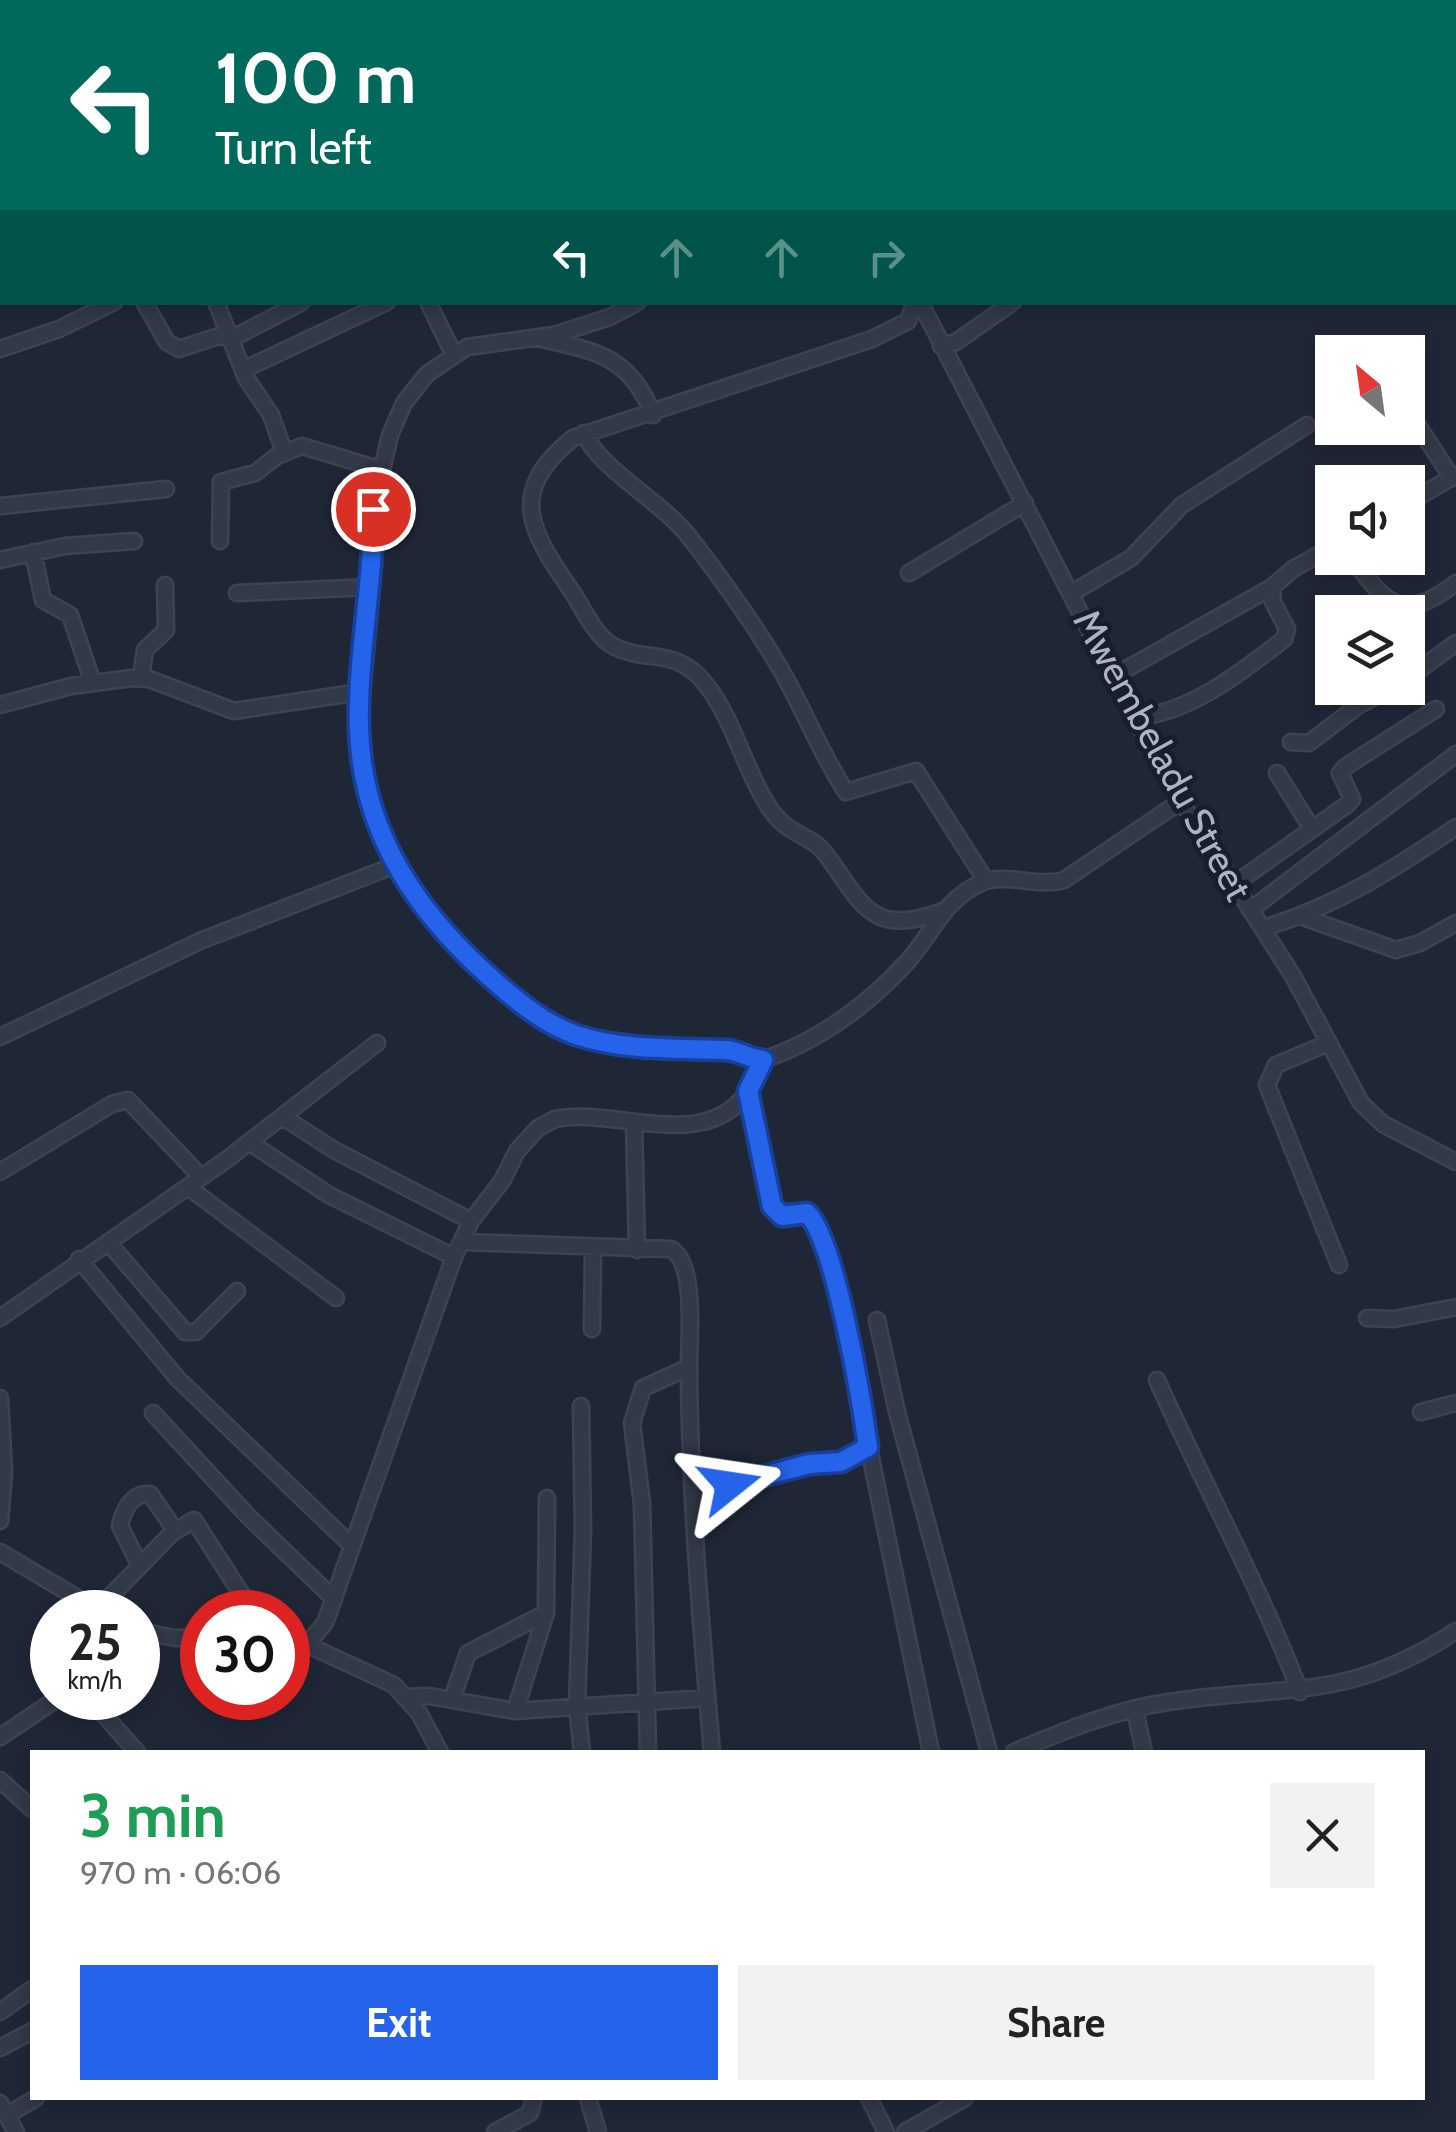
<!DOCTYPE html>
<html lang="en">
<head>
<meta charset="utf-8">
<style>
	:root { --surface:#fff; --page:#f2f2f2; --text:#222; --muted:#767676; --accent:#2563eb }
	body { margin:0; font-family:Cabin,sans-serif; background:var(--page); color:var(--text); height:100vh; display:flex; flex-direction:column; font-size:38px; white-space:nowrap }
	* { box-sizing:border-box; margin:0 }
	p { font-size:32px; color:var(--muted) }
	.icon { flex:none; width:55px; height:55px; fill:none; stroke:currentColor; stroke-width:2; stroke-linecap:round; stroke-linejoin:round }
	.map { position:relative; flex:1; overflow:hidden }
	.sheet { position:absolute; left:30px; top:1750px; width:1395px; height:350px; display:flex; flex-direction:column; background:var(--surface); border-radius:0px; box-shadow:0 5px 15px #0003 }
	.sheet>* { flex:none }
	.hud { position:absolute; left:0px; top:0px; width:1458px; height:305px; box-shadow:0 5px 15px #0003; background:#00695c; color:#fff; overflow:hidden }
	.needle { width:65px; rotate:331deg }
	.fabs { position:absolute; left:1315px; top:335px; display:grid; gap:20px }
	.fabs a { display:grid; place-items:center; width:110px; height:110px; border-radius:0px; background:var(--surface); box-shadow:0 5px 15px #0003; font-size:50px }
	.speed { position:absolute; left:30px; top:1590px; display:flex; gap:20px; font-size:50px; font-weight:700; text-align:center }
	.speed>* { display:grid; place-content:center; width:130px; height:130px; border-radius:50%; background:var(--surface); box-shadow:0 5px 15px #0003; line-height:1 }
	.speed small { font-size:25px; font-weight:400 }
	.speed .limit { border:15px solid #d22; background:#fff; color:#111 }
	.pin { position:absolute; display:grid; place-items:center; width:85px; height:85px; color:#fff; margin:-42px; border:5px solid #fff; border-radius:50%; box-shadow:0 2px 10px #0007 }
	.me { position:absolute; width:110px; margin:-55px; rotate:75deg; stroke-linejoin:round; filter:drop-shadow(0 0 8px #0008) }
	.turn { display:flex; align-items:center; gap:35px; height:210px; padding:0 50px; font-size:45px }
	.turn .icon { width:130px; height:130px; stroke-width:2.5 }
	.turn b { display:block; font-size:70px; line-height:85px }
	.lanes { display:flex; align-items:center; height:95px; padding:0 50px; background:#0003; justify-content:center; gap:50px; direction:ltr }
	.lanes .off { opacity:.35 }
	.round { display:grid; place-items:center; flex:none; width:105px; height:105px; border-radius:0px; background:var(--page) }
	.summary { display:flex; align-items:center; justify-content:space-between; height:170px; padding:0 50px }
	h1 { font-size:60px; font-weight:700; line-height:75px; color:#1e9e55 }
	.button { display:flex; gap:20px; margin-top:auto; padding:20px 50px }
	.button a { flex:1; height:115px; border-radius:0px; background:var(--accent); color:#fff; font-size:40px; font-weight:700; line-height:115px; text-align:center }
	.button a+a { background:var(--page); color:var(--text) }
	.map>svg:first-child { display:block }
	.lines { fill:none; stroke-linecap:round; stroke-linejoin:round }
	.minor-casing { stroke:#3c4351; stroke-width:19 }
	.minor { stroke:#323947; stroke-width:14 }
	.route-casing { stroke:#184099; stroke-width:25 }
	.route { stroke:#2563eb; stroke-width:18 }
	.labels { text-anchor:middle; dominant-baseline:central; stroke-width:10; stroke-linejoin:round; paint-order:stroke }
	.street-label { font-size:38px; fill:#acb4c4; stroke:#181f2b }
</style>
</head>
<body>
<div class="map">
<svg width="1456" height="2132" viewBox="0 0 1456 2132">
	<rect width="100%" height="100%" fill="#1f2737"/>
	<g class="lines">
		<!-- minor casing -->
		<g class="minor-casing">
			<path id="minor" d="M376 0 377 2
				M813 0 814 2
				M553 2 557 0
				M610 2 611 0
				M777 2 783 0
				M1095 2 1100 0
				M0 94 2 93
				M1455 138 1456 136
				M0 156 2 155
				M0 255 2 254
				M144 302 167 342 179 349 219 336 233 338 302 302
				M216 302 246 378 271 415 284 452
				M428 302 453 353
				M638 302 610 317 554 335 467 347 427 374 404 403 390 435 373 509 374 564 359 728 366 789 378 826 432 921 469 962 521 1004 579 1036 697 1052 732 1051 763 1060C821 1040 867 1006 908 961 933 933 944 899 981 883 1006 872 1037 888 1064 880L1181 801
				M915 302 908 321 872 339 573 438C505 493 531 532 573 593 584 610 596 638 615 647 648 663 675 647 704 682 733 717 743 766 767 804 786 836 810 834 824 852 862 901 868 939 943 911
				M920 302 1135 719 1181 801 1293 976 1361 1103 1383 1124 1456 1162
				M542 339C596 351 631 357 653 415
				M941 346 956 342 1013 302
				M0 349 59 329 114 302
				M243 370 387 302
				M1411 415 1452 478
				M584 433C600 470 661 500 691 539 724 582 758 629 785 677 806 715 822 755 846 792L916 771 986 881
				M1408 503 1456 475
				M0 506 166 489
				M220 541 221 482 255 473 277 456 302 446 382 470
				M33 552 43 600 70 615 93 683
				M1352 558C1387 605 1402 624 1456 583
				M0 560 65 546 134 541
				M909 573 1025 503
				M237 593 371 587
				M1072 593 1131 558 1182 505 1307 425
				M1114 676 1272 587
				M141 678 145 650 166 630 165 585
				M1408 678 1456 643
				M0 705 71 686 132 678 149 679 234 711 360 692
				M1134 717C1188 715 1243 671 1284 639L1287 629 1273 602 1272 587 1293 569 1332 547
				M1291 742 1309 743 1359 705 1392 688
				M1277 773 1312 829
				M1233 885 1348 804 1352 799 1340 773 1345 767 1436 709
				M1250 910 1456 754
				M1300 916 1396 950 1420 943 1456 923
				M1263 928C1335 907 1394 869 1456 827
				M0 1037 200 941 398 864
				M1326 1044 1276 1065 1267 1085 1339 1265
				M763 1060 748 1091 772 1206 779 1215 801 1211 812 1217 833 1272 931 1752
				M283 1117 334 1150 471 1221
				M634 1122 637 1250
				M249 1142 329 1195 454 1257
				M0 1172 112 1104 128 1100 201 1177
				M188 1187 336 1298
				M108 1242 185 1332H196L237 1291
				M462 1242 671 1249C698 1264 688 1346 689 1372 690 1499 701 1626 712 1752
				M79 1259 177 1378 352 1546
				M0 1318 226 1160 377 1043
				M1367 1318 1394 1319 1456 1307
				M877 1320 897 1412 989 1752
				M592 1329 593 1248
				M1157 1380C1204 1485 1259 1585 1300 1692
				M0 1398 4 1472 0 1521
				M581 1406 583 1530 577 1705 582 1752
				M1421 1412 1456 1403
				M153 1413 248 1516 334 1599
				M693 1493 809 1464 841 1462 868 1447
				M0 1552 101 1612
				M140 1566 120 1526C124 1509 131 1493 150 1494L175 1530
				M97 1610 172 1533 194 1520 253 1612
				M138 1631 175 1638 202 1637
				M288 1636 394 1685 419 1713 440 1752
				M309 1642 325 1623 454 1257 471 1221 502 1181 517 1151 538 1128 555 1119C613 1106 706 1155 748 1091
				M408 1697 429 1696 515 1711 707 1698
				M89 1698 137 1752
				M452 1699 468 1653 546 1613
				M1135 1710 1144 1752
				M515 1711 546 1613 547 1498
				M0 1737 58 1698
				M648 1752 642 1504 632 1423 643 1388 689 1367
				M1014 1752C1063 1731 1115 1710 1168 1702 1286 1684 1347 1703 1456 1631
				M0 1780 32 1809
				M0 2012 32 1989
				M0 2048 32 2031
				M588 2098 598 2132
				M869 2098 886 2132
				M0 2103 16 2132
				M7 2115 36 2098
				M495 2132 530 2113 534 2098
				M905 2132 965 2098"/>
		</g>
		<!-- minor -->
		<use href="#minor" class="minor"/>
	</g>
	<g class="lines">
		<!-- route casing -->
		<g class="route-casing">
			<path id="route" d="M373 509C374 582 357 655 359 728 362 837 421 918 500 986 522 1005 547 1025 576 1035 624 1051 677 1048 726 1050 740 1051 750 1059 763 1060L748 1091 772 1206 782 1216 807 1213C835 1239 862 1403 868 1447L841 1462 809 1464 730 1485"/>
		</g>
		<!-- route -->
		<use href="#route" class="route"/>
	</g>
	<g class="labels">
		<!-- street labels -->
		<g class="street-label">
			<text transform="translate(1163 755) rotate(61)">Mwembeladu Street</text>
		</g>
	</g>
</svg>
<div class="fabs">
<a><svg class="needle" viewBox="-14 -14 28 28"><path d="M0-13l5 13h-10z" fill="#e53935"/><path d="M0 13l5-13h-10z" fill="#767676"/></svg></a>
<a><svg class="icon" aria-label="sound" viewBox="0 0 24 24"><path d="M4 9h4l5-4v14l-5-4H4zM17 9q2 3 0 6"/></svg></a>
<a><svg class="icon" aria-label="layers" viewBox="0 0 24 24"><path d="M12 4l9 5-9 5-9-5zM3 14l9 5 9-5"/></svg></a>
</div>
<div class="speed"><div>25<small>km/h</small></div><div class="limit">30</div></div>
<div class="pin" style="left:373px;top:509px;background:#d93025"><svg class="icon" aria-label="arrive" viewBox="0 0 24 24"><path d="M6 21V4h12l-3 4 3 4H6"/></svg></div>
<svg class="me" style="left:730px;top:1485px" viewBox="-20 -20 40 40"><path d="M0-17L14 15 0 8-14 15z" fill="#2563eb" stroke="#fff" stroke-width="4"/></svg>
<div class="hud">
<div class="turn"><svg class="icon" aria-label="left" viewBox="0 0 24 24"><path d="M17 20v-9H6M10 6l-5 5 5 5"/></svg><div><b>100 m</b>Turn left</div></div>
<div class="lanes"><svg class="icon" aria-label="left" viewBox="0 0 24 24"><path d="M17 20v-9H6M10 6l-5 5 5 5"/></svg><svg class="icon off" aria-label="ahead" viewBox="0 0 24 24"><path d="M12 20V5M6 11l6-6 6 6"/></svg><svg class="icon off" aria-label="ahead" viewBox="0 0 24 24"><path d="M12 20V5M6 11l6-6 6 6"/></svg><svg class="icon off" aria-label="right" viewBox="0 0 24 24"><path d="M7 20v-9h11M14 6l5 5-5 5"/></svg></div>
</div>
<section class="sheet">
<div class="summary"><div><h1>3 min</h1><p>970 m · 06:06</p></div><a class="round"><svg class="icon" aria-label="close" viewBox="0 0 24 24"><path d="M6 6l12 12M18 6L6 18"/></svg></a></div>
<div class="button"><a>Exit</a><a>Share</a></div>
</section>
</div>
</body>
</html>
